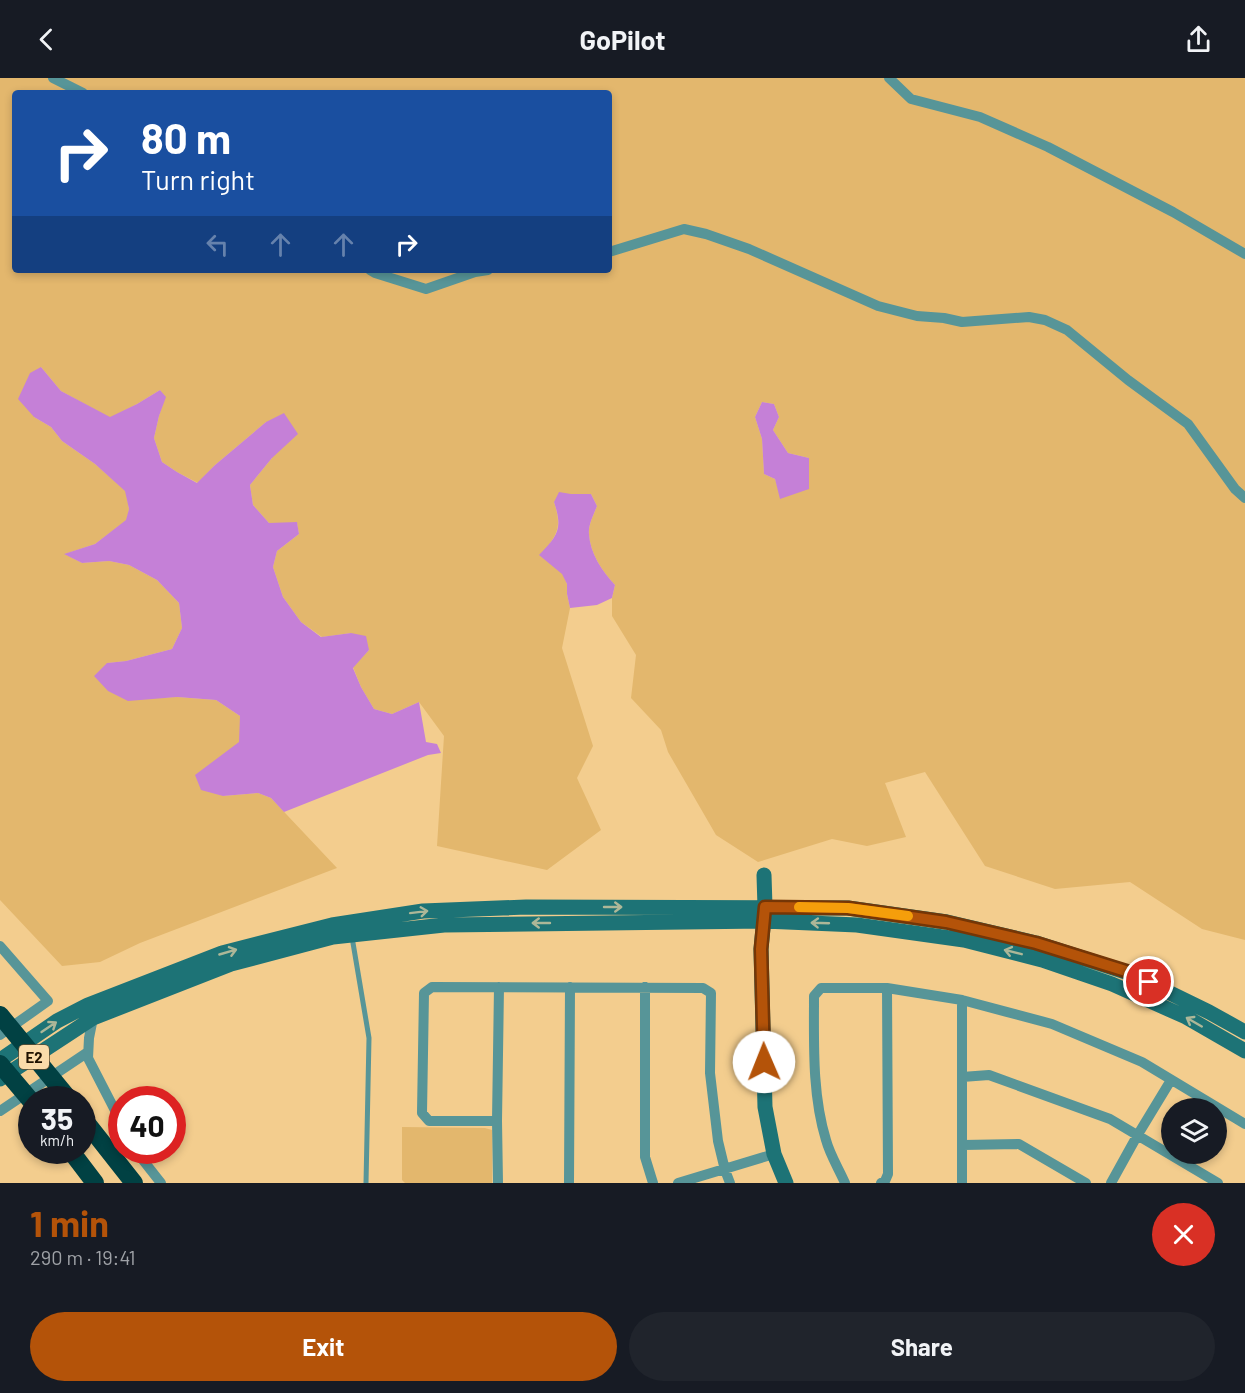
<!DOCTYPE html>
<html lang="en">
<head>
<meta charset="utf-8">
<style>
	:root { --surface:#171b24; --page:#20242c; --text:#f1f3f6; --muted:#9ea1a6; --accent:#b45309 }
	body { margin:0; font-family:Barlow,sans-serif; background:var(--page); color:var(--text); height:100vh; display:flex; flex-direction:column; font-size:22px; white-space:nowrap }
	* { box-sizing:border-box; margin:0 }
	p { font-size:20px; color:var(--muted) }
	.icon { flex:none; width:33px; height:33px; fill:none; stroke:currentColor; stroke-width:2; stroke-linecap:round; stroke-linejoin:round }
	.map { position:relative; height:1105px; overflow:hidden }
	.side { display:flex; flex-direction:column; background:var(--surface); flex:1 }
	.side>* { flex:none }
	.top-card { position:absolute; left:12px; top:12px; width:600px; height:183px; border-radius:6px; box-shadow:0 3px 9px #0003; background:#1a4fa0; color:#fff; overflow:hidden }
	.fabs { position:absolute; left:1161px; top:1020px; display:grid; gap:12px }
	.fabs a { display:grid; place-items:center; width:66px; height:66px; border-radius:50%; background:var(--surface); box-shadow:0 3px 9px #0003; font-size:30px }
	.speed { position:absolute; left:18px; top:1008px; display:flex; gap:12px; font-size:30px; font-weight:700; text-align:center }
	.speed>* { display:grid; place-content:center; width:78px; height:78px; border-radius:50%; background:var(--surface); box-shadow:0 3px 9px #0003; line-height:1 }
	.speed small { font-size:15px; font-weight:400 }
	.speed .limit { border:9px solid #d22; background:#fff; color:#111 }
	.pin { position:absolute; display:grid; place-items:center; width:51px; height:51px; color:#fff; margin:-26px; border:3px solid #fff; border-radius:50%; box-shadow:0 2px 6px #0007 }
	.me { position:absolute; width:66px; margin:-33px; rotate:359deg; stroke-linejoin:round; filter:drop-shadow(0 0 4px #0008) }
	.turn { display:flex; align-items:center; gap:21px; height:126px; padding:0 30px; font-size:27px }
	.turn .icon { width:78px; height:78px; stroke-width:2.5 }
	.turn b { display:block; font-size:42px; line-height:51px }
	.lanes { display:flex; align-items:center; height:57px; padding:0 30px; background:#0003; justify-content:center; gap:30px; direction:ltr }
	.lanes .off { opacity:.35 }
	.round { display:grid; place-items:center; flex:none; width:63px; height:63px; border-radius:32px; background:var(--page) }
	.headline { display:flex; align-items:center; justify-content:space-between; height:102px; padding:0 30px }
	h1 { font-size:36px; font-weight:700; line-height:45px; color:var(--accent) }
	.primary-button { display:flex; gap:12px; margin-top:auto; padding:12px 30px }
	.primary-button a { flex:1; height:69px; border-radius:36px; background:var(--accent); color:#fff; font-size:24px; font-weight:700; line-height:69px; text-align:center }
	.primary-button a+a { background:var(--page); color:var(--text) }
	header { display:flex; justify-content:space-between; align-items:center; height:78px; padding:0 30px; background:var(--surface); font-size:27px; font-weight:700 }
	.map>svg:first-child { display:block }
	.green { fill:#e3b76d; fill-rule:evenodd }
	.water { fill:#c580d7 }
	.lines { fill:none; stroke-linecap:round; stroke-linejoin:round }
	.lane { stroke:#579598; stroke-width:5 }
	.street { stroke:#579598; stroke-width:10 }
	.secondary { stroke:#1d7376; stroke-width:15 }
	.highway { stroke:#014143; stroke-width:18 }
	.highway-bridge { stroke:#014143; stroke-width:18 }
	.oneway { stroke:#adb798 }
	.route-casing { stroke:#753606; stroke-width:15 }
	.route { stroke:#b45309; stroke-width:10 }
	.slow { stroke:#f59e0b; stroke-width:10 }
	.labels { text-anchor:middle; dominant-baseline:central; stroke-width:6; stroke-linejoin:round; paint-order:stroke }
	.shield { fill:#fadbaa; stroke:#614e33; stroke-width:1.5 }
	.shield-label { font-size:15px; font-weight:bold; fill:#1f1100 }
</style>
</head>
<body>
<header><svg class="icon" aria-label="back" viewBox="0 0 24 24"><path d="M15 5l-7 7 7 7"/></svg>GoPilot<svg class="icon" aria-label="share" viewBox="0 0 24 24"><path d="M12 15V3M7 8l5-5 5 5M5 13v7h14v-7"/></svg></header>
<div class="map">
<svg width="1245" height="1105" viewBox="0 0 1245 1105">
	<rect width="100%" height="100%" fill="#f3cd8e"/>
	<!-- green -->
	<path class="green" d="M0 0H1245V862L1202 851 1130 804 1055 811 985 788 925 694 885 705 906 759 867 768 832 761 758 784 716 757 668 674 661 652 631 620 636 577 612 538V520L615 507C602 493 590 475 589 456 588 447 594 436 597 428L591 416H571L554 424C559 440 561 451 550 465L567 506V516L570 530 562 570 593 668 577 700 601 752 547 792 437 768 444 658 419 624 392 636 374 631 361 609 353 589 369 572 351 555 322 559 301 544 283 519 273 489 277 473 299 456 297 445H269L253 427 250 407 272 380 266 344 215 387 198 405 177 394 162 384 154 360 159 338 165 319 160 312 137 326 110 340 61 313 41 289 34 339 51 349 62 363 95 386 126 413 129 431 127 442 95 466 65 476 82 485 109 483 129 487 157 502 179 525 182 550 172 571 126 583 107 585 156 620 177 619 216 622 240 638V664L224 677 223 718 258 715 271 720 337 790 140 865 100 884 62 888 0 822ZM15 15H609V192H15ZM762 324 774 326 779 339 773 352 788 375 809 380 781 420 775 401 764 396 762 361 755 339Z
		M402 1049 485 1050 492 1052V1105H405L402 1102Z"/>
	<!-- water -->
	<path class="water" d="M41 289 61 313 110 339 137 326 160 312 166 319 159 338 154 360 162 384 177 394 197 405 215 387 266 344 284 335 298 356 272 380 250 407 253 427 269 445 297 444 299 456 277 473 273 489 283 519 301 544 321 559 351 555 366 558 369 572 353 590 361 609 374 631 392 636 419 624 426 664 437 666 441 675 428 677 284 734 271 720 258 715 223 718 201 712 195 697 239 664 240 638 216 622 177 619 128 623 108 613 94 598 107 585 126 583 172 571 182 550 179 525 157 502 129 487 109 483 82 485 64 476 95 466 126 442 129 431 125 413 95 386 62 363 51 349 34 339 18 321 30 295Z
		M762 324 774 326 779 339 773 352 788 375 809 380V411L780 421 775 401 764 396 762 361 755 339Z
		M559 414 571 416H591L597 428C594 436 588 447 589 456 590 475 602 493 615 507L612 520 597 527 570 530 567 516V506L562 496 539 477C558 457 563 451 554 424Z"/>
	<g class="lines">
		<!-- lane -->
		<path class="lane" d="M352 859 369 960 366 1105"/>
		<!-- street -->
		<path class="street" d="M53 0 83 15
			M889 0 911 21 980 39 1048 69 1173 134 1245 176
			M609 174 684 151 706 156 749 171 878 228 917 238 944 240 962 244 1029 239 1045 242 1067 252 1128 302 1188 346 1235 411 1245 420
			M370 192 375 195 426 211 475 194 488 192
			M0 868 48 923 0 957
			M645 909V1079L653 1105
			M962 922V1105
			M93 940 89 960 88 980 122 1046
			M962 999 989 997 1110 1041 1218 1105
			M0 1033 88 974
			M497 1043H429L422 1035 424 915 432 909 703 910 711 915 710 995 718 1063 725 1092 730 1105
			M963 1067 1019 1066 1086 1105
			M135 1072 161 1105
			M498 1105 497 1043 499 909
			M569 1105 570 909
			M678 1105 774 1076
			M845 1105C839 1091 830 1077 826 1062 812 1016 814 966 814 918L821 910H887L962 922 1052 946 1142 984 1245 1046
			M881 1105 885 1103 888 1096 887 910
			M1111 1105 1137 1058 1171 1002"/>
		<!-- secondary -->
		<path class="secondary" d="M764 797 765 829 761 871 765 1029 774 1076 786 1105
			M0 982 57 943 88 927 222 875 332 847 423 833 526 829 848 830 947 844 1036 865 1129 895 1209 934 1245 954
			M0 1001 93 940 231 886 333 859 444 847 764 843 857 847 964 862 1042 882 1112 906 1186 939 1245 973"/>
		<!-- highway -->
		<path class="highway" d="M82 1039 134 1105
			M70 1072 95 1105"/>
		<!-- highway-bridge -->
		<path class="highway-bridge" d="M0 937 68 1020
			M0 986 32 1024"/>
	</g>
	<!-- one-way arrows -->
	<defs><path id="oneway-shaft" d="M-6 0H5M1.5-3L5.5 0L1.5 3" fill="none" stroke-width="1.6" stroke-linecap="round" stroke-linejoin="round" transform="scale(1.5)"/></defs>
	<g class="oneway">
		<use href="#oneway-shaft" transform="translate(613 829)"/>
		<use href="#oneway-shaft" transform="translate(419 834) rotate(-7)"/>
		<use href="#oneway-shaft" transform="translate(541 845) rotate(180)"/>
		<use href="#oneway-shaft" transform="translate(820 845) rotate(-178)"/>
		<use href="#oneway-shaft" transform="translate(228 874) rotate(-16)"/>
		<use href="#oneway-shaft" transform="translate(1013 874) rotate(-166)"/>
		<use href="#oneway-shaft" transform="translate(1194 944) rotate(-150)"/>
		<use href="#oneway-shaft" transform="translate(49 949) rotate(-34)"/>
	</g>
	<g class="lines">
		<!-- route casing -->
		<g class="route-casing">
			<path id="route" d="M764 984 761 871 765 829 848 830 946 844 1036 865 1129 894 1149 904"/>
		</g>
		<!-- route -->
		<use href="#route" class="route"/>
		<!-- slow -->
		<path class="slow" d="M799 829 848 830 908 838"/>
	</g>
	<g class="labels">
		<!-- shield labels -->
		<rect class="shield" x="19" y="967" width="30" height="24" rx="4.5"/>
		<g class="shield-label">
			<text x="34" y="979">E2</text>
		</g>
	</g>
</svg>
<div class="fabs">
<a><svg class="icon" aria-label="layers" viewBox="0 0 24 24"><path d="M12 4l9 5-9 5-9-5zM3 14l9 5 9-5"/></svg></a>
</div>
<div class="speed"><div>35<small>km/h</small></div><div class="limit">40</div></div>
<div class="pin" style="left:1149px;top:904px;background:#d93025"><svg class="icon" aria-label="arrive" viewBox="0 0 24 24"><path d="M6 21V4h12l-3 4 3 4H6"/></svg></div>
<svg class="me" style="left:764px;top:984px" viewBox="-20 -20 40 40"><circle r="19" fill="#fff"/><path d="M0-13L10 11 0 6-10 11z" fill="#b45309"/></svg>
<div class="top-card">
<div class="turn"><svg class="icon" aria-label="right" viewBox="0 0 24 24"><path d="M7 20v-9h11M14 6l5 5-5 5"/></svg><div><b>80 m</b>Turn right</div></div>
<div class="lanes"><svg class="icon off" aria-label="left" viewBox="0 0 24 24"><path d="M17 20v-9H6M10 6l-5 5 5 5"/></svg><svg class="icon off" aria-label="ahead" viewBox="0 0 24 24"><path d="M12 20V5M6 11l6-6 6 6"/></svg><svg class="icon off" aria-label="ahead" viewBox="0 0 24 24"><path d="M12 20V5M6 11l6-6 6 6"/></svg><svg class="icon" aria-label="right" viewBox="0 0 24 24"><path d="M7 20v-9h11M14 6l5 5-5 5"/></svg></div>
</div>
</div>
<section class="side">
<div class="headline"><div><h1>1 min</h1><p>290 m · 19:41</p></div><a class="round" style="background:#d93025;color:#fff"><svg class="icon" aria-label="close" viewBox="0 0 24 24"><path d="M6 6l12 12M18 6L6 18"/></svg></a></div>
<div class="primary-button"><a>Exit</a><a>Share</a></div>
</section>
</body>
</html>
